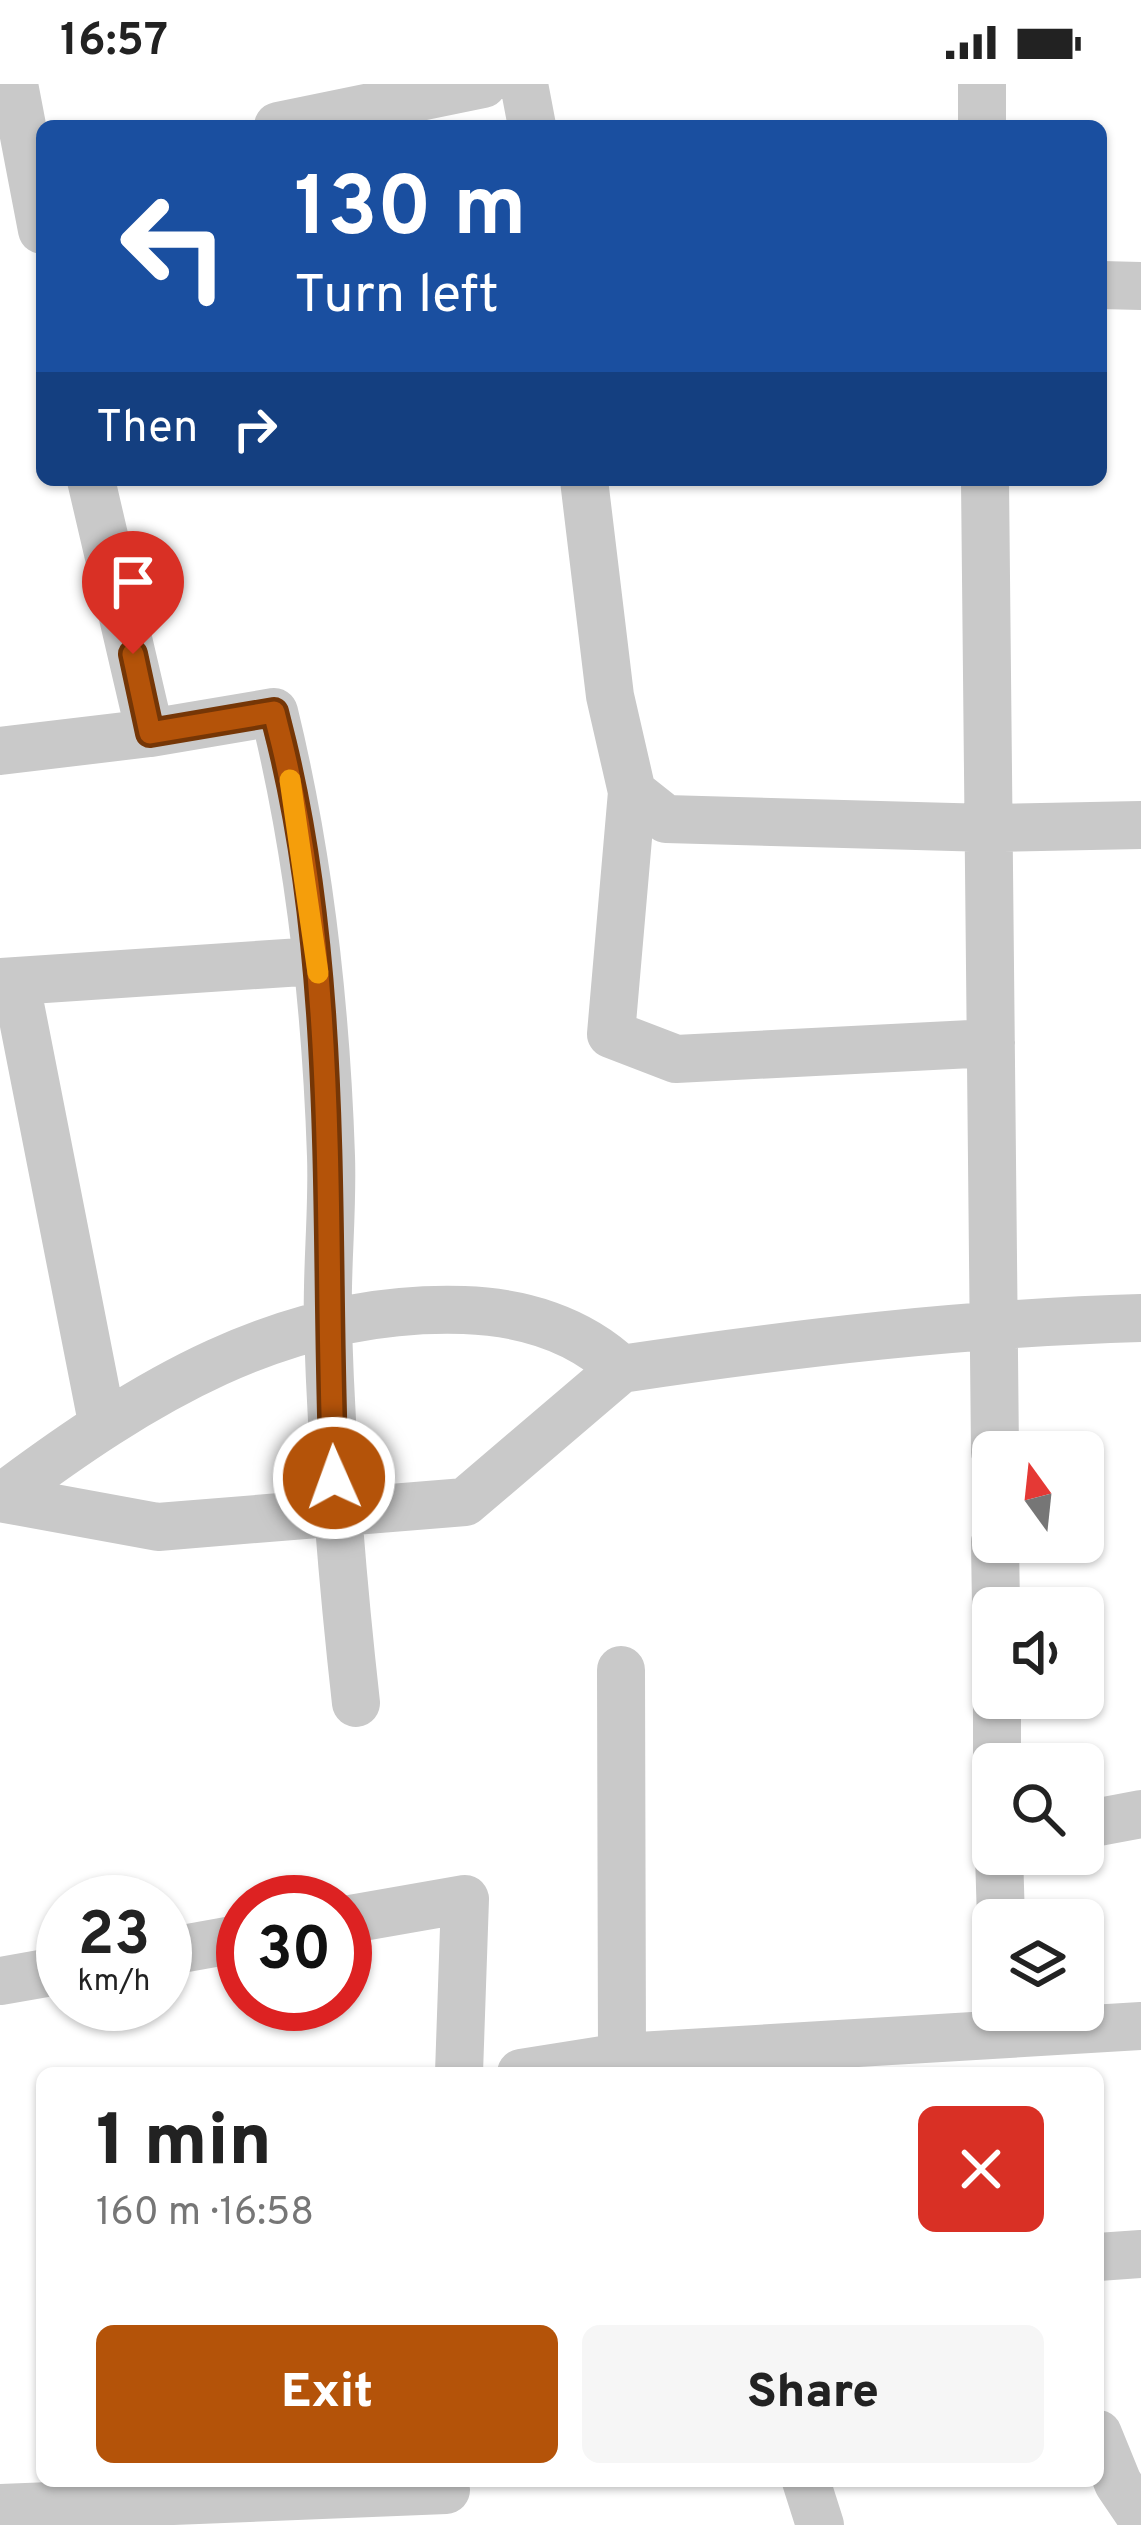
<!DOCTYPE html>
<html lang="en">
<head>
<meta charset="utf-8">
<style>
	:root { --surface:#fff; --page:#f6f6f6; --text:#222; --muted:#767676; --accent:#b45309 }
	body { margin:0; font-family:Overpass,sans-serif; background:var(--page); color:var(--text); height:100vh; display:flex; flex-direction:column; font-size:45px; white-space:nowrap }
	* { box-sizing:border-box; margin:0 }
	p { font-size:39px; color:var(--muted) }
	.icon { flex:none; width:66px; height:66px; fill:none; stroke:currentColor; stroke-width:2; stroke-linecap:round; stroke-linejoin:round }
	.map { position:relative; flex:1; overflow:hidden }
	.sheet { position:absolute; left:36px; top:1983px; width:1068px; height:420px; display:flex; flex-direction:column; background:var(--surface); border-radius:18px; box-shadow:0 3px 9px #0004 }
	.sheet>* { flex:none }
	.hud { position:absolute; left:36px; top:36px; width:1071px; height:366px; border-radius:18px; box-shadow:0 3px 9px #0004; background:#1a4fa0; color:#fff; overflow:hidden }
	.needle { width:78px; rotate:345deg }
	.buttons { position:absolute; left:972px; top:1347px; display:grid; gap:24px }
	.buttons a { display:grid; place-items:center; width:132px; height:132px; border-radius:18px; background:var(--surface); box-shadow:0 3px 9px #0004; font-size:60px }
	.speed { position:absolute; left:36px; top:1791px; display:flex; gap:24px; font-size:60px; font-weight:700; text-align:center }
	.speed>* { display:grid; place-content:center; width:156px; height:156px; border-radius:50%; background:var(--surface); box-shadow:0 3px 9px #0004; line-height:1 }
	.speed small { font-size:30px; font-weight:400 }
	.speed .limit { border:18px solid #d22; background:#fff; color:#111 }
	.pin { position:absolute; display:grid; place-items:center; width:102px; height:102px; color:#fff; margin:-123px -51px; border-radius:50% 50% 50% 0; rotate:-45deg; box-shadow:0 0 12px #0007 }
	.pin .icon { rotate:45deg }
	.me { position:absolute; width:132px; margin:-66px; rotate:358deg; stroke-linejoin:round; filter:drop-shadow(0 0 9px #0008) }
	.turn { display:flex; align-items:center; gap:42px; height:252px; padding:0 60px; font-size:54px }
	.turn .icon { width:156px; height:156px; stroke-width:2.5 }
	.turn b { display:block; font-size:84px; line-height:102px }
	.then { display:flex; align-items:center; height:114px; padding:0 60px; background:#0003; gap:24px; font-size:45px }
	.round { display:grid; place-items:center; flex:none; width:126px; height:126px; border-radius:18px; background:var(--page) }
	.summary { display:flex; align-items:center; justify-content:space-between; height:204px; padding:0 60px }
	h1 { font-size:72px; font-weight:800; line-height:90px }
	.primary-button { display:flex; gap:24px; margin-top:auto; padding:24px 60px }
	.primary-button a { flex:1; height:138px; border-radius:18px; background:var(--accent); color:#fff; font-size:48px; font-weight:800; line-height:138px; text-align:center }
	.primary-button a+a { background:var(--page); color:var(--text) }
	.status { display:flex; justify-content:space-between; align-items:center; height:84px; padding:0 60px; background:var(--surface); direction:ltr }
	.status svg { height:33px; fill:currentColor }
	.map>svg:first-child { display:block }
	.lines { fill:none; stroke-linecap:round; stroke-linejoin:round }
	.minor { stroke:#c9c9c9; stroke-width:48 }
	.route-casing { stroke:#753606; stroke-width:30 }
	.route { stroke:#b45309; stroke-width:21 }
	.slow { stroke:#f59e0b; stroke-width:21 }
</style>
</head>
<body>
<div class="status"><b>16:57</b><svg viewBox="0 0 49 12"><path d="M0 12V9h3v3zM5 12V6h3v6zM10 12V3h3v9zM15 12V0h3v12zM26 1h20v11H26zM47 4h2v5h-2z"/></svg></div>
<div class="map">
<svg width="1141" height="2441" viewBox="0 0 1141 2441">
	<rect width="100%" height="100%" fill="#fff"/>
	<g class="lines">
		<!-- minor -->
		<path class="minor" d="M14 0 42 146
			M524 0 532 42
			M982 0V42
			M278 42 483 0
			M1101 201 1141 202
			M91 396 150 649 274 628C309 771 326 924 331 1072 333 1129 326 1187 328 1245 332 1371 342 1494 356 1619
			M584 396 610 612 632 708 666 735 989 744 1141 741
			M985 396 995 1368
			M0 667 150 649
			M632 708 611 950 676 975 991 959
			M0 898 317 877
			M16 900 102 1338
			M621 1285C795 1259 965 1239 1141 1234
			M0 1414 158 1443 465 1418 621 1285C579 1245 522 1228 464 1226 283 1220 141 1309 2 1413
			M995 1458 996 1524
			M621 1586 622 1973
			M997 1614V1680
			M1083 1741 1141 1730
			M999 1770 1001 1836
			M345 1836 465 1815 459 1989
			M165 1868 243 1854
			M0 1897 63 1886
			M521 1989 622 1973 1141 1942
			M1098 2173 1141 2170
			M1098 2350 1118 2399 1141 2433
			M806 2397 820 2441
			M0 2424 446 2406"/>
	</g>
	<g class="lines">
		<!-- route casing -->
		<g class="route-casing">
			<path id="route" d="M133 570 150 649 274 628 282 660C340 900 324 1149 334 1394"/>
		</g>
		<!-- route -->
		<use href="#route" class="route"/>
		<!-- slow -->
		<path class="slow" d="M290 696 318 889"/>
	</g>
</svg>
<div class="buttons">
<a><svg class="needle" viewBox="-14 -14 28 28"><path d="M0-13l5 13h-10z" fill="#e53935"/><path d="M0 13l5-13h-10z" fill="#767676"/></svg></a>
<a><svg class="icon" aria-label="sound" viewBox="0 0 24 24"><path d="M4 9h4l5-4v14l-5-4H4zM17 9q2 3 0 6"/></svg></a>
<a><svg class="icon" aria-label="search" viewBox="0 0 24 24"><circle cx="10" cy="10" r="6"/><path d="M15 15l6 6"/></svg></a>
<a><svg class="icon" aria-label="layers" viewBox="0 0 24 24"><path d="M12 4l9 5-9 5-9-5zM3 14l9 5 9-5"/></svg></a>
</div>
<div class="speed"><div>23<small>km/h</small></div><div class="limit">30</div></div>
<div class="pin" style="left:133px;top:570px;background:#d93025"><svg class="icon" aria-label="arrive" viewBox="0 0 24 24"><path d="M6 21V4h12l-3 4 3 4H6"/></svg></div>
<svg class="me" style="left:334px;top:1394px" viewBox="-20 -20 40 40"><circle r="17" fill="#b45309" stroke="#fff" stroke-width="3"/><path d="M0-11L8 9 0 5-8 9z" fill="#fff"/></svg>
<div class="hud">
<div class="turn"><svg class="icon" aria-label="left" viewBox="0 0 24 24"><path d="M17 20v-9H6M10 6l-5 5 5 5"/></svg><div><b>130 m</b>Turn left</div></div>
<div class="then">Then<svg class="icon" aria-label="right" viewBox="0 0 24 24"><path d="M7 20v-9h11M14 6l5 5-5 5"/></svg></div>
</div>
<section class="sheet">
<div class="summary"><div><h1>1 min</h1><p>160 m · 16:58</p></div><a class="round" style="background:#d93025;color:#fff"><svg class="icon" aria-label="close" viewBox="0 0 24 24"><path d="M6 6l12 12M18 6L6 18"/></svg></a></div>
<div class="primary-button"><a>Exit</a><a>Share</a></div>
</section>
</div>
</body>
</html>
